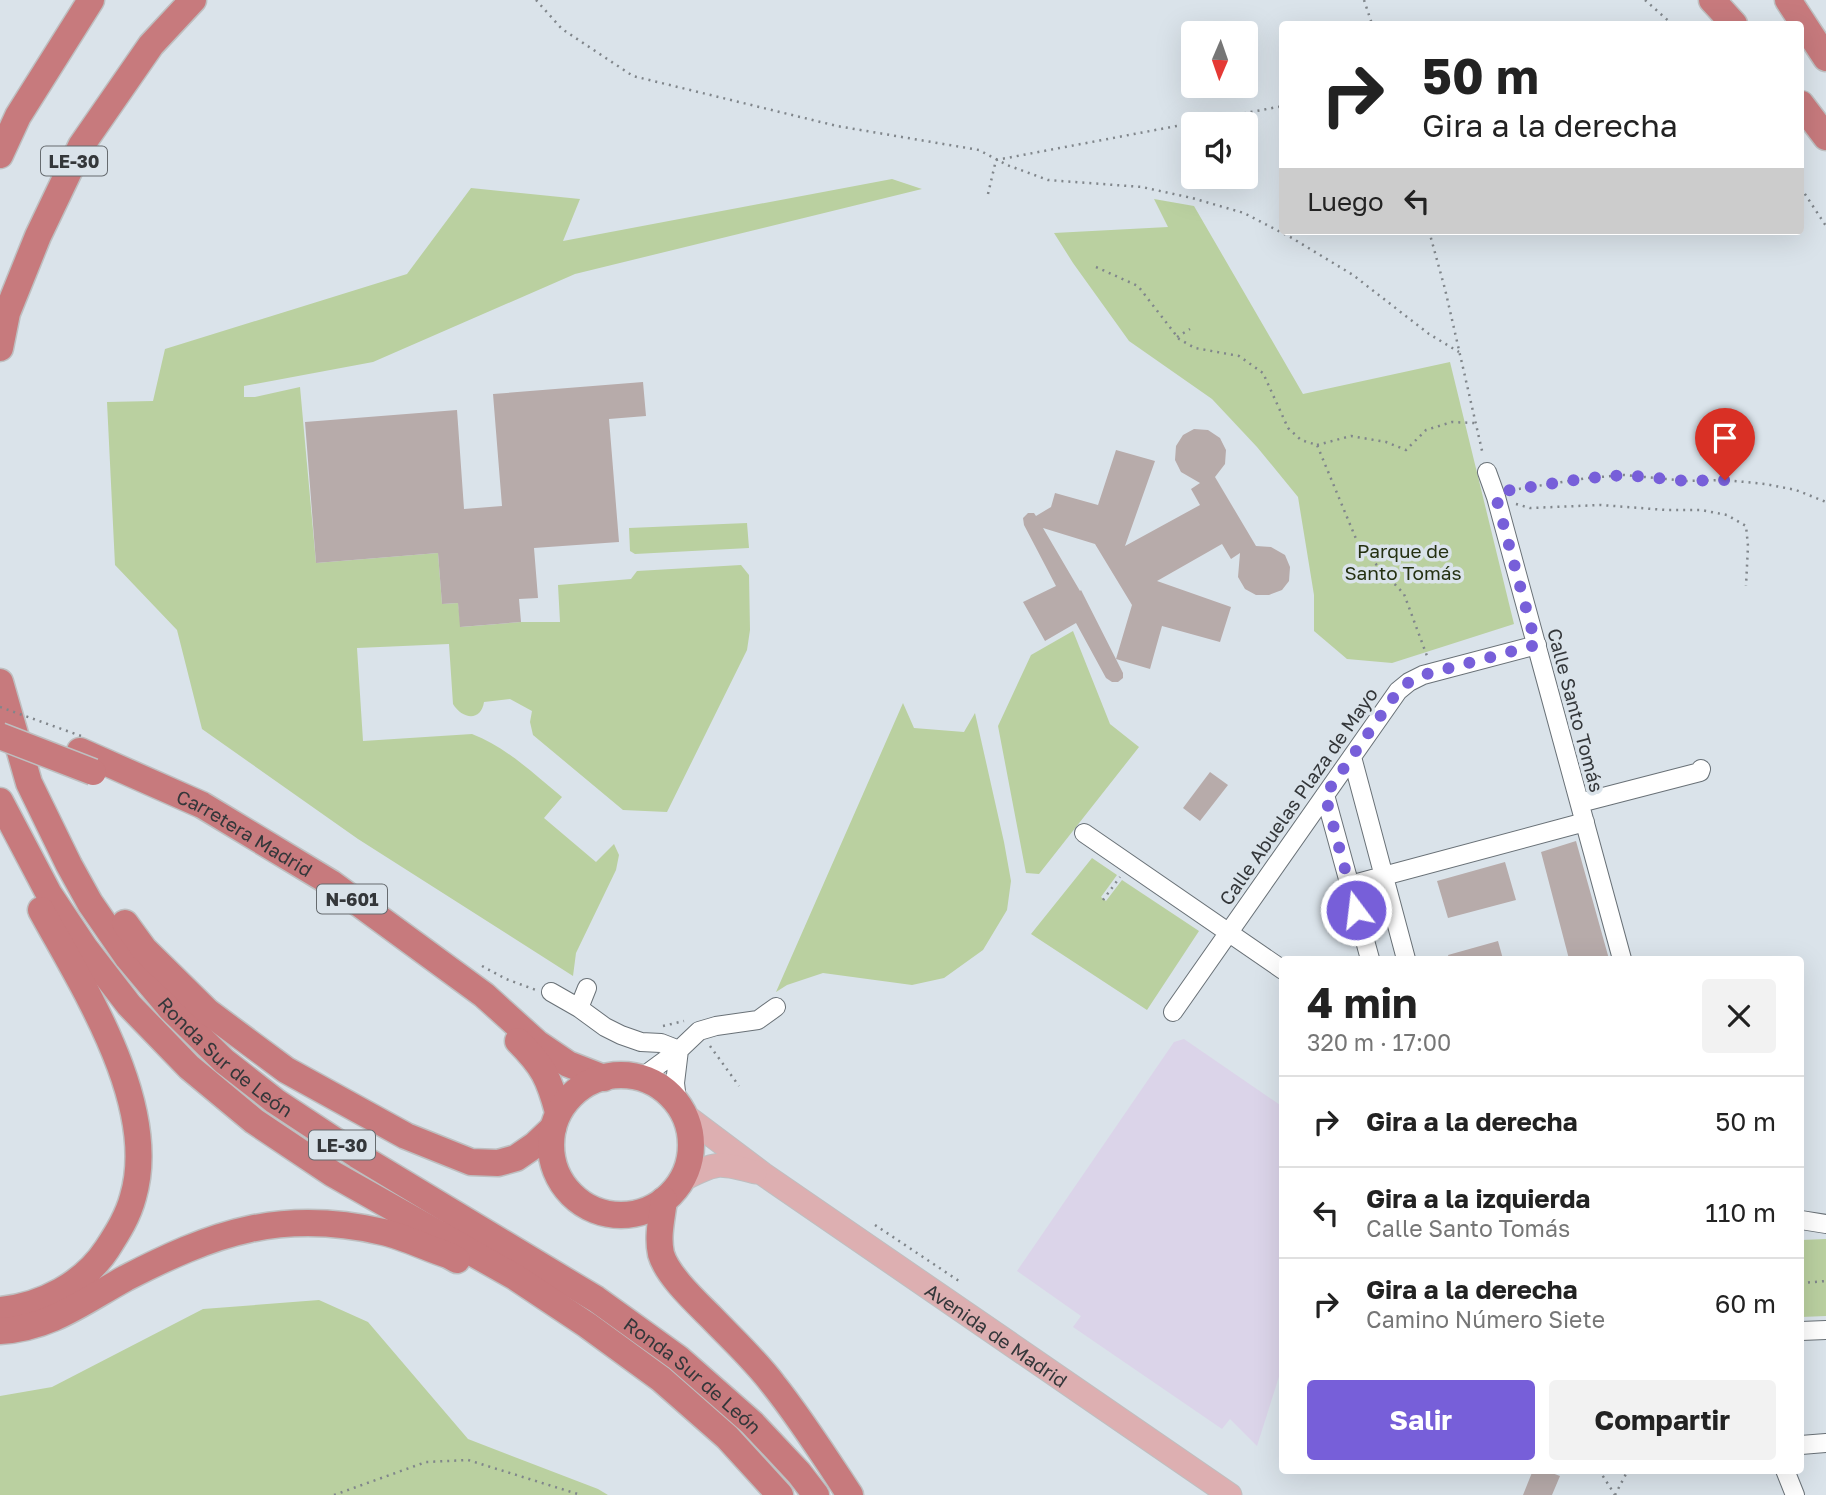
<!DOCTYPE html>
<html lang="es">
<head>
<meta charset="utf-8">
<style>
	:root { --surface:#fff; --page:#f2f2f2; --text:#222; --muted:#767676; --line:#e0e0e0; --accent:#775fd9 }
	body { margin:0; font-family:"Golos Text",sans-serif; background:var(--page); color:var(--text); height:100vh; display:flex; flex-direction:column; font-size:26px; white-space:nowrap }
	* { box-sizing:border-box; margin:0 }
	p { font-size:23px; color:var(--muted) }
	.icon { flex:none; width:38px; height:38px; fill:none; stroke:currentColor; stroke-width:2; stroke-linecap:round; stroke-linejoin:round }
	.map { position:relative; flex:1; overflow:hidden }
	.panel { position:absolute; left:1279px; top:956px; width:525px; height:518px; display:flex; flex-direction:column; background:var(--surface); border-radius:7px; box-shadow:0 7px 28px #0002 }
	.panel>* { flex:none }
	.banner { position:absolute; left:1279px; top:21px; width:525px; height:214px; border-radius:7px; box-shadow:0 7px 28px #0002; background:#fff; color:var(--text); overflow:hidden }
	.needle { width:46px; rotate:182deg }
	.buttons { position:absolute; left:1181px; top:21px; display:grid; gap:14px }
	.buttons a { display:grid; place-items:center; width:77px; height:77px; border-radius:7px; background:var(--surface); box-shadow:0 7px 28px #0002; font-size:35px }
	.pin { position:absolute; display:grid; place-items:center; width:60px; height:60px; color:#fff; margin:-72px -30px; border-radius:50% 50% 50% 0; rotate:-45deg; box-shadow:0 0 7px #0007 }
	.pin .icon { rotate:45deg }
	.me { position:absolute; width:77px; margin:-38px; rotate:345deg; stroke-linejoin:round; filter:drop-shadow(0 0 5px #0008) }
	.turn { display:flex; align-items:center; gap:24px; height:147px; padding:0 28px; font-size:32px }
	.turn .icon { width:91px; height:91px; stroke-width:2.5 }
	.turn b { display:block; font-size:49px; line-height:60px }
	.then { display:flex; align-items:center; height:66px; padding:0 28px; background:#0003; gap:14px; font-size:26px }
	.round { display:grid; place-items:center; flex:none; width:74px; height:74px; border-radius:7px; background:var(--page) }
	.summary { display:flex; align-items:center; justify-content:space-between; height:119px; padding:0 28px }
	h1 { font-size:42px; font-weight:700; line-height:52px }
	.primary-button { display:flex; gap:14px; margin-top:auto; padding:14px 28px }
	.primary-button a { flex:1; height:80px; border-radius:7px; background:var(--accent); color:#fff; font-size:28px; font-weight:700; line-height:80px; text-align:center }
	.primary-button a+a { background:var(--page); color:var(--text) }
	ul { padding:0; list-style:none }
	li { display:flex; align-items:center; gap:21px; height:91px; padding:0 28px; border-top:2px solid var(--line) }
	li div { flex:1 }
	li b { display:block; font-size:26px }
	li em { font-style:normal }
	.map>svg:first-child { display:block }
	.education { fill:#dbd4e9 }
	.green { fill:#bad0a0 }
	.building { fill:#b7abaa }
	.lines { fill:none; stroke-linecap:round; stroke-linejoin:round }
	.minor-casing { stroke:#697177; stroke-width:20 }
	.major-casing { stroke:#bebfc0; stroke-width:25 }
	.highway-casing { stroke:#bebfc0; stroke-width:29 }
	.path { stroke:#80868b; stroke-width:2.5; stroke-dasharray:2 5; stroke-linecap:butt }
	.minor { stroke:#fff; stroke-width:18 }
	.major { stroke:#ddafb1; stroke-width:23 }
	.highway { stroke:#c77a7d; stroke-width:26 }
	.highway-bridge-casing { stroke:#bebfc0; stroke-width:29; stroke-linecap:butt }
	.path-bridge { stroke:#80868b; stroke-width:2.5; stroke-dasharray:2 5; stroke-linecap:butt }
	.highway-bridge { stroke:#c77a7d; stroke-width:26 }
	.route { stroke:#775fd9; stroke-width:12; stroke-dasharray:0 21.6 }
	.labels { text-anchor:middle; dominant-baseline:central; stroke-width:7; stroke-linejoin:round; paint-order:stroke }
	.shield { fill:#dae3ea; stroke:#666b6f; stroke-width:2 }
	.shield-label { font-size:18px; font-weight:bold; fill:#34373a }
	.park-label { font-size:19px; fill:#243011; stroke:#dae3ea }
	.street-label { font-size:19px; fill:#34373a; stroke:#dae3ea }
</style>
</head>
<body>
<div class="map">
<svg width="1826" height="1495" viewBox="0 0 1826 1495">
	<rect width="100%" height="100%" fill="#dae3ea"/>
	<!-- education -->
	<path class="education" d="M1184 1039 1283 1107V1364L1257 1446 1230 1419 1222 1429 1073 1327 1081 1316 1017 1271 1174 1042Z"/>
	<!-- green -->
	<path class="green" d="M892 179 922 189 575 274 373 362 244 386V397H255L300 387 316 563 438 553 442 604 458 603 461 627 521 622H560L558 585 631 579 637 571 741 565 749 575 750 630 747 650 667 812 623 810 533 735 530 722 532 711 510 699 484 702C481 722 462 719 453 704L449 644 357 648 363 741 472 734C506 747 534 774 562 797L544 818 596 862 614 844 619 855 616 870 576 953 573 976 358 839 202 729 177 630 115 565 107 402 153 401 165 349 407 274 471 188 580 199 563 241Z
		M1154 199 1194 206 1303 394 1450 362 1514 624 1392 663 1347 659 1314 631V595L1298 497 1257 447 1212 399 1129 341 1073 263 1054 233 1168 227Z
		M747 523 749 548 635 554 630 551 629 528Z
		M1073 631 1110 724 1139 747 1039 874 1026 873 998 726 1031 655Z
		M903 703 914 728 964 732 975 713 1004 842 1011 881 1007 910 983 950 944 978 912 985 823 973 787 985 776 992Z
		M1092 858 1117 875 1101 897 1106 901 1122 880 1199 931 1147 1010 1031 934Z
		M1826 1239V1316L1801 1317V1240Z
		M319 1300 368 1322 468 1439 598 1489 608 1495H0V1396L52 1387 203 1309Z"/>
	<!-- building -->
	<path class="building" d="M643 382 646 416 609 419 619 542 534 548 538 598 519 599 521 622 460 627 458 603 442 604 438 553 316 563 305 422 457 410 464 509 502 506 493 394Z
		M1194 429 1208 430 1220 438 1226 450 1225 464 1215 477 1256 546 1271 547 1285 555 1290 567 1289 581 1282 590 1269 595H1256L1245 589 1238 577 1240 553 1231 559 1222 544 1157 581 1231 607 1220 642 1162 626 1150 669 1116 659 1132 605 1095 544 1043 528 1080 591 1081 590 1123 673V678L1118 682H1112L1106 678 1076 623 1045 641 1023 602 1056 586 1024 525 1023 518 1028 513H1034L1036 516 1051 507 1055 493 1098 505 1116 450 1155 461 1125 546 1200 505 1191 489 1200 483 1181 472 1175 460 1176 446 1183 435Z
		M1210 772 1228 785 1200 821 1183 808Z
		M1576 841 1609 959H1569L1541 852Z
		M1505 862 1516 900 1448 918 1437 881Z
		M1498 941 1503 959H1449L1448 955Z
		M1533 1470H1544L1560 1476 1552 1495H1523Z"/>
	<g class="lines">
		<!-- minor casing -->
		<g class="minor-casing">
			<path id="minor" d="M1487 472 1496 497 1622 959
				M1352 757 1406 959
				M1325 795 1370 959
				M1580 803 1700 772 1701 769
				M1084 833 1283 970
				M1350 885 1585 822
				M551 992 579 1008 605 1027 621 1035 641 1042 661 1043 679 1050
				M579 1008 587 988
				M1173 1012 1398 691 1409 682 1423 675 1537 645
				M641 1078 679 1050 699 1031 716 1026 758 1020 776 1007
				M677 1100 675 1083 679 1050
				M1801 1220 1826 1224
				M1801 1331 1826 1330
				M1801 1445 1826 1443
				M1785 1470 1795 1495"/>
		</g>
		<!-- major casing -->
		<g class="major-casing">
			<g id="major">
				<path id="s1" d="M686 1116 763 1174 1230 1495"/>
				<path d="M682 1180C716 1162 718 1162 755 1172"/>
			</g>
		</g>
		<!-- highway casing -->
		<g class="highway-casing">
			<g id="highway">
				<path d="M1712 0 1734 24"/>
				<path d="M1788 0 1826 58"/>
				<path d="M1801 104 1826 137"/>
				<path d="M0 155 18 116 91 0"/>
				<path d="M0 348 7 313 38 236 81 146 151 45 193 0"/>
				<path id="s2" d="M0 682 29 783 69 865 90 903 128 958 170 1008 224 1061 275 1101 357 1155 596 1299 678 1358 752 1423 799 1473 816 1495"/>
				<path id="s3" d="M80 751 202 805 331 883 484 995 537 1043 568 1064 604 1078"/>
				<path d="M0 801 49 894 85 948 129 1005 189 1067 254 1121 333 1174 515 1277 587 1325 661 1379 727 1437 780 1495"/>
				<path d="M125 923 144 949 208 1012 286 1070 406 1136 471 1162 498 1163 516 1158 535 1145 553 1128"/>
				<path d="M518 1041C543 1066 549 1078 558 1112"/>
				<circle cx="621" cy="1145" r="70"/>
				<path d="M664 1200C662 1217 657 1236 661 1254 667 1275 695 1301 711 1317 732 1339 755 1360 773 1384 801 1419 825 1457 850 1495"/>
				<path d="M0 1310C42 1306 84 1284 107 1249 118 1232 128 1216 133 1197 160 1105 83 987 41 910"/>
				<path d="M0 1331C51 1328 84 1301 126 1278 165 1258 207 1238 250 1229 293 1220 340 1222 383 1232 405 1237 426 1248 448 1255L457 1260"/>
			</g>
		</g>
		<!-- path -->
		<path class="path" d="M536 0 562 29 633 76 837 126 979 150 1007 165 1048 180 1142 187 1192 198 1244 213 1292 238 1353 275 1429 334 1459 352
			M1364 0 1372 24
			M1645 0 1672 24
			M1801 188 1826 226
			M988 194 996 160 1283 106
			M1429 231 1445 289 1483 455
			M1096 267 1138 286 1179 339 1195 348 1239 356 1263 373 1288 428 1301 440 1317 445 1359 546 1404 594 1427 656
			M1177 337 1190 329
			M1317 445 1351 436 1386 442 1406 450 1426 430 1452 422 1474 423
			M1512 490 1588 478 1624 475 1687 481 1725 480 1765 484 1796 490 1826 502
			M1516 504 1530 508 1601 505 1666 510H1701L1727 515 1746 526 1748 546 1746 586
			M1103 900 1120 877
			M482 966 506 979 536 990
			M663 1026 684 1021
			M710 1046 739 1086
			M875 1225 962 1283
			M1801 1283 1826 1281
			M1599 1470 1615 1495
			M334 1495 426 1462 468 1460 581 1495
			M1615 1495 1628 1470"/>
		<!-- minor -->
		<use href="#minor" class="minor"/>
		<!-- major -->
		<use href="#major" class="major"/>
		<!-- highway -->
		<use href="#highway" class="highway"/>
		<!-- highway-bridge casing -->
		<g class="highway-bridge-casing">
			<path id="highway-bridge" d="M0 736 93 772"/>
		</g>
		<!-- path-bridge -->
		<path class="path-bridge" d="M0 707 84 737"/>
		<!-- highway-bridge -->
		<use href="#highway-bridge" class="highway-bridge"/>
	</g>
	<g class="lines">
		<!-- route -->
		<path class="route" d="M1356 910 1325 795 1398 691 1409 682 1423 675 1536 645 1496 497 1505 491 1530 487 1588 478 1624 475 1687 481 1725 480"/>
	</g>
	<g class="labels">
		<!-- shield labels -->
		<g class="shield">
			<rect x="41" y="146.5" width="66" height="29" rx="5"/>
			<rect x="317" y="884.5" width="70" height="29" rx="5"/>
			<rect x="309" y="1130.5" width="66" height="29" rx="5"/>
		</g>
		<g class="shield-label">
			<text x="74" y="161">LE-30</text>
			<text x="352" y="899">N-601</text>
			<text x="342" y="1145">LE-30</text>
		</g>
		<!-- park labels -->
		<g class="park-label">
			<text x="1403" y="550">Parque de<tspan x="1403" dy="22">Santo Tomás</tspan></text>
		</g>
		<!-- street labels -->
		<g class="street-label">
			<text transform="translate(1576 710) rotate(75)">Calle Santo Tomás</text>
			<text transform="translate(1298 796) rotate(-55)">Calle Abuelas Plaza de Mayo</text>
			<text stroke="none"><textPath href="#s3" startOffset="184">Carretera Madrid</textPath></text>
			<text stroke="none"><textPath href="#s2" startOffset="446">Ronda Sur de León</textPath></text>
			<text stroke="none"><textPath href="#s1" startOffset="380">Avenida de Madrid</textPath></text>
			<text stroke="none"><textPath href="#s2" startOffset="1013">Ronda Sur de León</textPath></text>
		</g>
	</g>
</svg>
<div class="buttons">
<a><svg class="needle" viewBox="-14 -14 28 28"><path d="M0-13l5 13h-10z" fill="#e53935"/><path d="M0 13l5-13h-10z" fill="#767676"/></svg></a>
<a><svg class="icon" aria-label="sound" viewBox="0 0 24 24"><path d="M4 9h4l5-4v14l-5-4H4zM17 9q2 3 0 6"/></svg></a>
</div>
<div class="pin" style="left:1725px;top:480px;background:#d93025"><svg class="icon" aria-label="arrive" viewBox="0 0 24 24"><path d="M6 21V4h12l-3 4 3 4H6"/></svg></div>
<svg class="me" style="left:1356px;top:910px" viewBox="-20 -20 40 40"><circle r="17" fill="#775fd9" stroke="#fff" stroke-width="3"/><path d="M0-11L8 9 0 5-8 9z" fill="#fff"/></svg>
<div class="banner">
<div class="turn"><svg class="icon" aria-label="right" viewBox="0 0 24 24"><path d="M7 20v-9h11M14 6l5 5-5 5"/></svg><div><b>50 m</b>Gira a la derecha</div></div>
<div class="then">Luego<svg class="icon" aria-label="left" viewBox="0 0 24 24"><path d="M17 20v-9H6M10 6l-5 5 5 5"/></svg></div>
</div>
<section class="panel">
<div class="summary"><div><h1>4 min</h1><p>320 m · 17:00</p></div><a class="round"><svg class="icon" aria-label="close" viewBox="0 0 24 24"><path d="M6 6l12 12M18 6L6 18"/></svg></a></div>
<ul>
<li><svg class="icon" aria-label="right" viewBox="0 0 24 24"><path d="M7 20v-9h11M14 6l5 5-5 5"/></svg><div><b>Gira a la derecha</b></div><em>50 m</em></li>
<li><svg class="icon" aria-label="left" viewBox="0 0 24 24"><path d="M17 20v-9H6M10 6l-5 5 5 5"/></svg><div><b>Gira a la izquierda</b><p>Calle Santo Tomás</p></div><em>110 m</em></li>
<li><svg class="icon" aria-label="right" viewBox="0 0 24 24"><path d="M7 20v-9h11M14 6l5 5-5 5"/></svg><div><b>Gira a la derecha</b><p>Camino Número Siete</p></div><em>60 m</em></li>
</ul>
<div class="primary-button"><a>Salir</a><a>Compartir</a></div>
</section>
</div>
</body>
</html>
